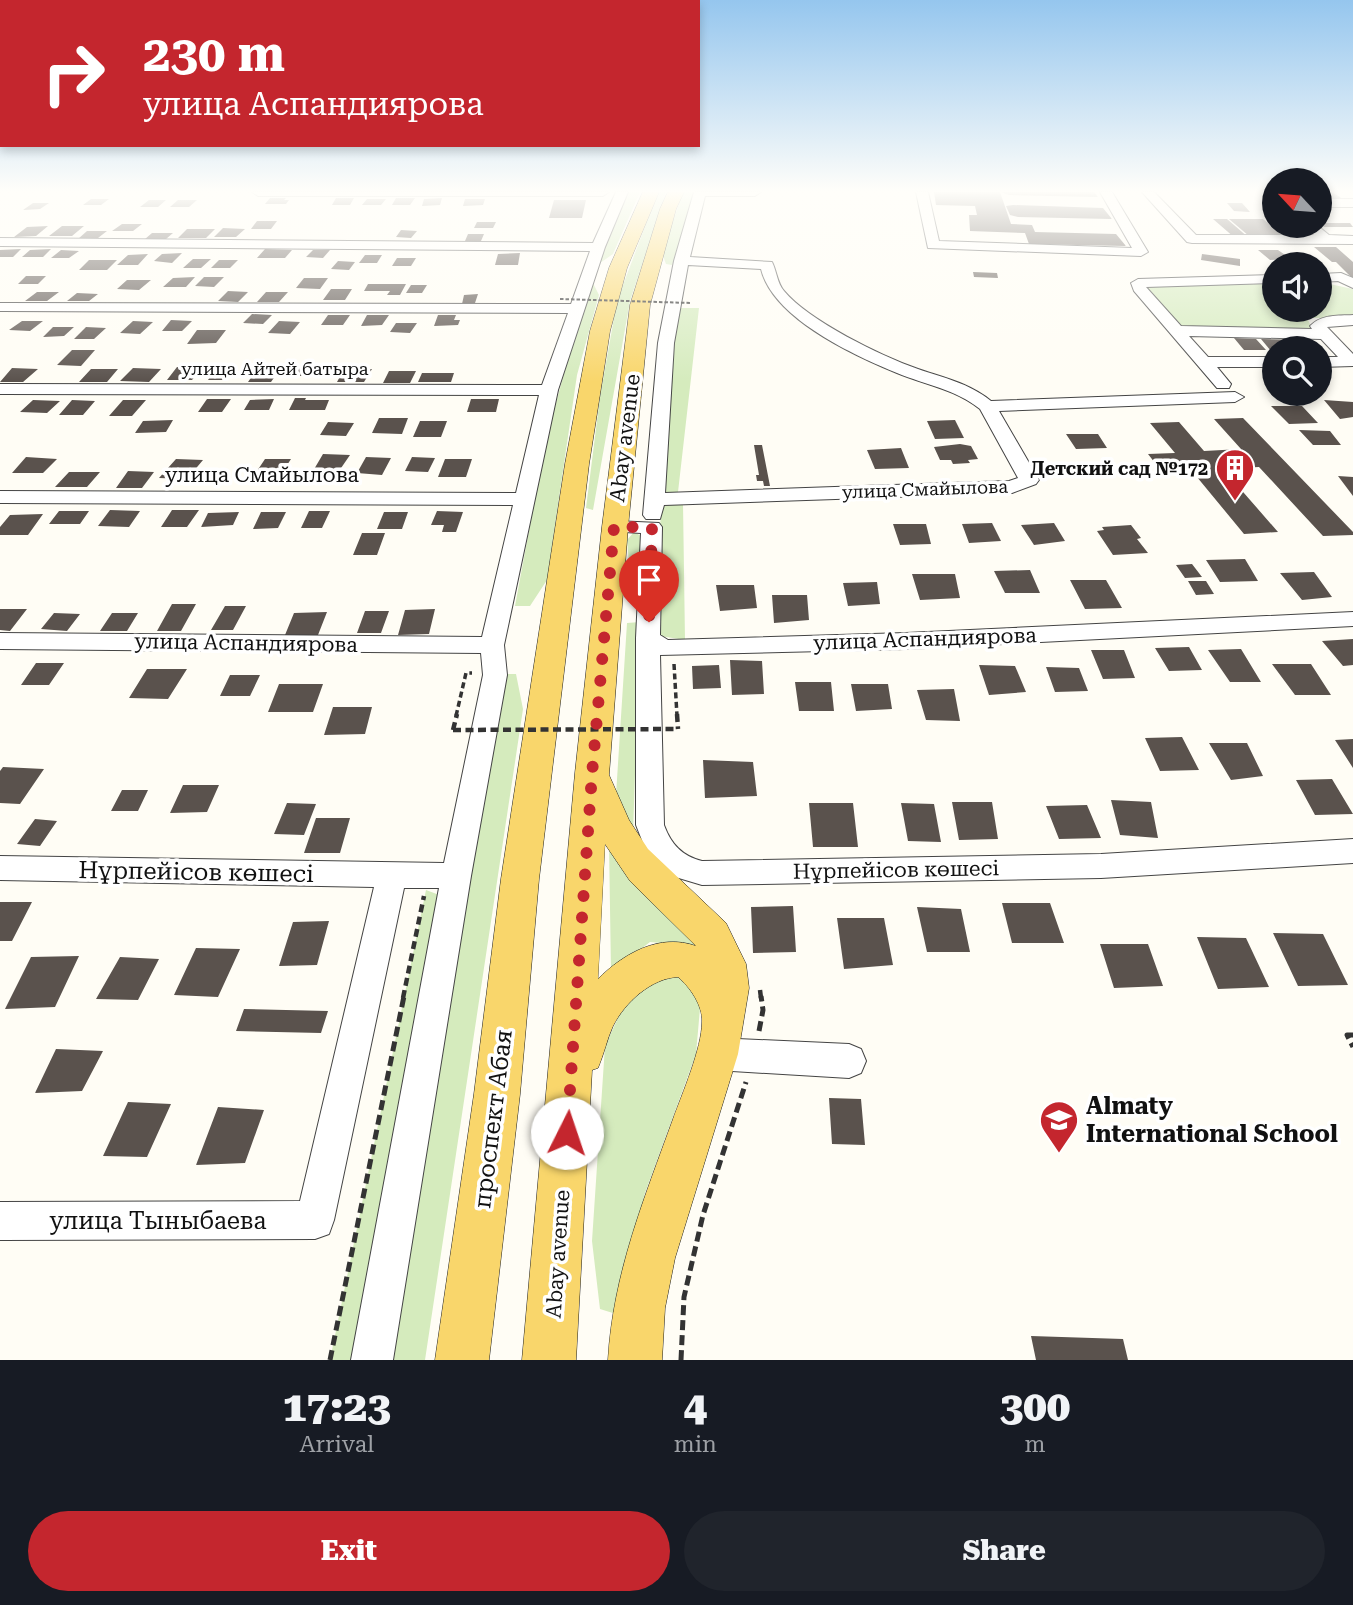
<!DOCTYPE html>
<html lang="en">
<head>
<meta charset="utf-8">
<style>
	:root { --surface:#171b24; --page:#20242c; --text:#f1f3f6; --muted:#9ea1a6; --accent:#c4262e }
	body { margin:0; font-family:"Roboto Serif",serif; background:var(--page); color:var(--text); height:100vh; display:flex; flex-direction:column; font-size:26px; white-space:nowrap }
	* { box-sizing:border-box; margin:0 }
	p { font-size:23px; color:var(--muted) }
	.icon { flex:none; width:38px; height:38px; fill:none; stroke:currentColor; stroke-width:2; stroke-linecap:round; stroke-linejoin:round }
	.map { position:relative; height:1360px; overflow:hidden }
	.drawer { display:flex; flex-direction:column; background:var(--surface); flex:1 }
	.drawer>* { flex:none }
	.guide { position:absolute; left:0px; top:0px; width:700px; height:147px; box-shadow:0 4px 10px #0003; background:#c4262e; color:#fff; overflow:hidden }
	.needle { width:46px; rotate:296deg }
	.fabs { position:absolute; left:1262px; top:168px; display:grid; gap:14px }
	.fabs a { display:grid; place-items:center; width:70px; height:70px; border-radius:50%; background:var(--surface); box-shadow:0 4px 10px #0003; font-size:35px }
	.pin { position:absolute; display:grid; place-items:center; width:60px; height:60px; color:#fff; margin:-72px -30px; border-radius:50% 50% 50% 0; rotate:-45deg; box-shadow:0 0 7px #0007 }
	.pin .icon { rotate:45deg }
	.me { position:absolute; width:77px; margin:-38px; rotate:4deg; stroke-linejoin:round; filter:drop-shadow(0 0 5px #0008) }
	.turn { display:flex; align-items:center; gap:24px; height:147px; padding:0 28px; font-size:32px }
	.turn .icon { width:91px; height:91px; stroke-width:2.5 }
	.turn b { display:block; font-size:49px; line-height:60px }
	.eta { display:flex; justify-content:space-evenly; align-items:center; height:119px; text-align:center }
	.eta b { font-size:42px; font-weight:800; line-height:49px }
	.button { display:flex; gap:14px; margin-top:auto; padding:14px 28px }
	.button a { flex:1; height:80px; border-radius:42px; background:var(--accent); color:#fff; font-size:28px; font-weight:800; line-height:80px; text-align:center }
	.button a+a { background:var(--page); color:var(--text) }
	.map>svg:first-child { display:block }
	.green { fill:#d5ebbd }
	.building { fill:#5a524d }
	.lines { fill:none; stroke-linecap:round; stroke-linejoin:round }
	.minor-casing { stroke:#444; stroke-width:2 }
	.major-casing { stroke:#222; stroke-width:1 }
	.path-far2 { stroke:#333; stroke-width:3.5; stroke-dasharray:6 3.5; stroke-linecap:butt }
	.path-far1 { stroke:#333; stroke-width:4.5; stroke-dasharray:8 4.5; stroke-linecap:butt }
	.path { stroke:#333; stroke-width:5; stroke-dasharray:10 5; stroke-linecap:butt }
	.minor { fill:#fff; fill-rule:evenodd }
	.major { fill:#f9d66b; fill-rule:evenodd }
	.path-bridge-far1 { stroke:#333; stroke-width:2; stroke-dasharray:3.5 2; stroke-linecap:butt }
	.path-bridge { stroke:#333; stroke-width:4.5; stroke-dasharray:8 4.5; stroke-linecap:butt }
	.route { stroke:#c4262e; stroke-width:12; stroke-dasharray:0 21.6 }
	.labels { text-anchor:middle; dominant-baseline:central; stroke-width:7; stroke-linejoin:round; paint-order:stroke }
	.far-street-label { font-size:18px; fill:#111; stroke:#fff }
	.far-poi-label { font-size:18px; font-weight:bold; fill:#111; stroke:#fff; text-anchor:end }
	.street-label { font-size:21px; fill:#111; stroke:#fff }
	.near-street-label { font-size:24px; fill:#111; stroke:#fff }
	.near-poi-label { font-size:24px; font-weight:bold; fill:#111; stroke:#fff; text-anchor:start }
</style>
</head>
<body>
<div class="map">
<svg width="1353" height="1360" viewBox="0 0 1353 1360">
	<rect width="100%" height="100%" fill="#fffdf5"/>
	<!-- green -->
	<path class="green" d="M628 192H640L613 254 600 263 603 248Z
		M658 192H666L630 301 593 510 586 508 600 397 617 301Z
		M683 192H696L672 265 666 264 662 253Z
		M1274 282V310H1320V282L1353 289V318H1307L1313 330 1180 327 1144 286Z
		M589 283H593L599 295 577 375 547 580 530 606H515L546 439Z
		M672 308H699L678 492H654Z
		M683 503 685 640 660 636 658 573 661 508 669 504Z
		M634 532 643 537 639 574H630L627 540Z
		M640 622 633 835 616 795 627 623Z
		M504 674H516L523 709 425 1360H393Z
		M609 844 700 935 723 981 693 946 650 942 611 972Z
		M426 890 442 896 352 1360H330Z
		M682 972 701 997 696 1054 645 1193 616 1314 600 1309 592 1241 605 1046 630 992Z"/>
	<!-- building -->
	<path class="building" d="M934 192H1000L1011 224 1032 225 1035 232 1116 234 1126 246 1029 244 1025 233 970 231 969 215H977L975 206 936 205Z
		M1001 192H1094L1098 197 1009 195Z
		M1320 192H1332L1343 199H1320Z
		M270 198H286L284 200H289L286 204H265Z
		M336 198H354L350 205H332Z
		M396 198H415L410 205H392Z
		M442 198 440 205 422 206 424 199Z
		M91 199H109L101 205H83Z
		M367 199H386L381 205H362Z
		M465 199H485L483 205 463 206Z
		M149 200H166L158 207H140Z
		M178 200H197L189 207H170Z
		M554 200H586L582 218H549Z
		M33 203H49L40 209 23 210Z
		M1227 203H1242L1250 212 1234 211Z
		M1013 205 1103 208 1112 219 1018 217 1010 215 1006 206Z
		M1213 219H1227L1249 238H1235Z
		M1229 219H1263L1283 236H1249Z
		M257 221H277L271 229H251Z
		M477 222H496L493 228H474Z
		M1320 223H1350L1353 227H1324Z
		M122 224H142L133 231H112Z
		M48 226 36 236 14 237 27 227Z
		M62 226H84L72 236H49Z
		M223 228 245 229 236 237H214Z
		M187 229H215L206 238H178Z
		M401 230 417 231 411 238 396 237Z
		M87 231H107L98 238 78 239Z
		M152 233H173L166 239H145Z
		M468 234H484L481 241H465Z
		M1314 247H1336L1353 262V279L1336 262H1332Z
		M21 249 13 257H0V250Z
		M51 249 43 257H22L30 250Z
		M265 249 292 250 285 258H257Z
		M61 250 79 251 69 258H51Z
		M313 250H330L323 258 306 257Z
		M1258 250H1278L1291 259 1270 260Z
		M182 253 172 263 154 261 162 254Z
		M520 253 518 265H495L498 254Z
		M148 254 138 265H117L128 255Z
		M1202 254 1240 259V266L1201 260Z
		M365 255H382L377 263H359Z
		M397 258H416L411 266H392Z
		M193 259H211L201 268H183Z
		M89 260H117L107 270H79Z
		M219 260H238L230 268H211Z
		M338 261 355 262 349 270 331 269Z
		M973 272 997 273 998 278 974 277Z
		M26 276H46L38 284H18Z
		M195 277 186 287H163L173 278Z
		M204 277H224L214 287 195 286Z
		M304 278H328L320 289 296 288Z
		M127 280H151L139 290 117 289Z
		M368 284H406L400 295H387L390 291H364Z
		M411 285H427L422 293H406Z
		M331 289H352L345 300H323Z
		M228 291 248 292 238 302 218 301Z
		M37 292H59L47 301H25Z
		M266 292H288L279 302H257Z
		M77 293 98 294 89 301H67Z
		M478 294 475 303 462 304 464 295Z
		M252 314 272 315 263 324 243 323Z
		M328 315H350L343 325H321Z
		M367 315H389L382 325 361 326Z
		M438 315H456L454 320H460L458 325 434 326Z
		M171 320 192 321 182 331H162Z
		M22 321H43L30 331 9 330Z
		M133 321 153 322 140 334 120 333Z
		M279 321 300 322 290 334 268 333Z
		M396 323H417L410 333 390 332Z
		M53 327H74L64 336 43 337Z
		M86 327 106 328 94 339H74Z
		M197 330H226L216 343 187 344Z
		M1234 338 1256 339 1266 350H1244Z
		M1261 339 1310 340 1317 348H1274V351H1271Z
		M72 350H95L81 366 57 365Z
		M297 365H325L319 376H291Z
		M177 367H202L192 380H167Z
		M12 368 38 369 23 382H0Z
		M133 368 161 369 149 382 120 381Z
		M91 369H118L107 382H79Z
		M344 369H372L364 382H337Z
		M214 371H234L228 380H208Z
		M389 371H416L410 383H383Z
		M255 372H278L271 382H248Z
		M422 373H454L451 382H418Z
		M295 398H306L305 400H329L325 410H289Z
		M207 399H231L222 412H198Z
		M274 399 269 410H244L250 400Z
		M471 399H499L496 412H467Z
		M33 400 60 401 47 413 20 412Z
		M72 400 95 401 83 415H59Z
		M123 400H146L132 416H109Z
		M1324 400 1353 402V417L1340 419Z
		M1271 406H1302L1318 423 1289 424Z
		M379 418H408L402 434 372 433Z
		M1243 418 1353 532V535L1323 536 1259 467 1223 469 1278 532 1244 534 1192 471 1162 472 1148 454 1175 453 1150 423 1179 422 1204 451 1241 449 1214 419Z
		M173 420 166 432 135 433 143 421Z
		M955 420 964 438 935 439 927 421Z
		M420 421H447L441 437H413Z
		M328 422 354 423 346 436 320 435Z
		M1299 430 1330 431 1341 445H1313Z
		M1066 434H1098L1107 448 1076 449Z
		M960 444 971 446 978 459 968 460 970 463 953 464 951 460H940L934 447Z
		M754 445H762L770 486H764L763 481H757L756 475H759Z
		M901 448 909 468 875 469 867 450Z
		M323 454 350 455 339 471H313Z
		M26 457 57 459 43 473H12Z
		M366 457 391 458 382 475 357 473Z
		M412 457 435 458 428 472 405 471Z
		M176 459 203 460 187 479 159 478Z
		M265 459H291L280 476 253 477Z
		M445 459H472L466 477H438Z
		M128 471 154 472 142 488H116Z
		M69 472H100L87 487H55Z
		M1338 476 1353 477V496Z
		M110 510 140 511 129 527 98 526Z
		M172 510H199L187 527H161Z
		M59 511H89L80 524H49Z
		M309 511H330L322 528H301Z
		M437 511 463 512 456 532H442L444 525H431Z
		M239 512 233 525 201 527 208 513Z
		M261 512H286L278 528 253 529Z
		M384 512H408L402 529H377Z
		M43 514 28 535H0V527L10 515Z
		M992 523 1001 541 969 543 962 524Z
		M1054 523 1065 541 1034 545 1021 525Z
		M893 524H926L931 544 900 545Z
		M1131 525 1141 538 1137 539 1148 553 1113 555 1097 531 1104 530 1102 527Z
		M362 533H385L377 555H353Z
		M1245 559 1258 581 1220 582 1206 560Z
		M1192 564 1202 577 1185 578 1176 565Z
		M1030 570 1040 593H1005L994 571Z
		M1314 572 1332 597 1302 600 1280 573Z
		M912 574H955L960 598 920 600Z
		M1070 580H1106L1122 608 1085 609Z
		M1188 581H1206L1214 594 1196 595Z
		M877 582 880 604 848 606 843 583Z
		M716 585H754L757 608 720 611Z
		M772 595H807L809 620 774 623Z
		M172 604H196L181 631H157Z
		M225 606H246L233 630H211Z
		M0 609H27L10 631 0 630Z
		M435 609 429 634 398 635 405 610Z
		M365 611H389L381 633H357Z
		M327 612 318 635H285L294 613Z
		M54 613 80 614 67 631 41 629Z
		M112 613H138L127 631H100Z
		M1353 639V665L1343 666 1322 641Z
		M1189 647 1202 670 1169 671 1155 648Z
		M1241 649 1261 682H1230L1208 650Z
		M1091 650H1124L1135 678 1103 679Z
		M730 660 762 661 764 694 732 695Z
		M36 663H64L49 685H21Z
		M1272 664H1311L1331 695H1295Z
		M719 665 721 688 693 689 692 666Z
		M979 665 1015 666 1026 692 989 695Z
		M1046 667 1079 668 1088 691 1055 692Z
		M147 669H187L168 699 129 698Z
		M230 675H260L250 696H220Z
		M795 682H831L834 711H799Z
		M279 684H323L313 712H268Z
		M851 684H888L892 709 856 711Z
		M954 689 960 721 926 720 917 690Z
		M333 707H372L365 734 324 735Z
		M1182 737 1199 770 1160 771 1145 738Z
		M1353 739V768L1335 740Z
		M1209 743H1247L1263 776 1231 780Z
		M703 760 753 762 757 796 705 798Z
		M3 767 44 769 20 804 0 803V771Z
		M1332 779 1353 814 1315 815 1296 780Z
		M183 785H219L207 812 170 813Z
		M122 790H148L138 811H111Z
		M1111 800 1151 802 1158 838 1120 835Z
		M952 802H992L998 839 959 840Z
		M287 803 316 804 304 835 274 834Z
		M809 803H853L858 847H813Z
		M901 803 934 804 941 842 908 841Z
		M1087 805 1101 838 1059 839 1046 806Z
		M316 818H350L340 853H304Z
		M35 819 57 821 40 846 17 844Z
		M0 902H32L12 941H0Z
		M1002 903H1050L1064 943H1012Z
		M793 906 796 952 753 953 751 907Z
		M917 907 961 909 970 952H927Z
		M837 918H884L893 965 844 969Z
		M329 921 317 965 279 966 293 922Z
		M1273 933 1323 934 1348 985 1298 986Z
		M1197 937 1246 938 1269 987 1218 989Z
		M1100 944H1148L1163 986 1114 988Z
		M196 948 240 949 218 997 174 995Z
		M79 956 55 1007 5 1009 31 957Z
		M120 957 159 959 138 1000 96 999Z
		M244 1009 328 1011 321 1033 236 1031Z
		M56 1049 103 1051 82 1091 35 1093Z
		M829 1098 861 1099 865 1145 832 1144Z
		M128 1102 171 1104 147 1157 103 1156Z
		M218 1107 264 1110 245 1163 196 1165Z
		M1031 1336 1123 1339 1128 1360H1036Z"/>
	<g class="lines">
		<!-- minor casing -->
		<g class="minor-casing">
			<path id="minor" d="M252 192H609L603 196H258Z
				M616 192H628L605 247 558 390 504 645 507 675 471 876 393 1360H351L439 888H404L334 1220 329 1234 315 1239 0 1240V1202L300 1201 374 887 0 880V856L444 863 483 675 481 653 0 649V633L482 637 513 505 0 503V491L516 493 539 395 0 394V384L542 385 568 313 0 311V303L571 304 590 251 0 246V238L593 243Z
				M694 192H761L755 196H705L690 257 772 262C777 272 777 283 784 291 809 321 881 356 918 369 944 378 969 383 991 401L1235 392 1244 397 1235 402 999 411 1039 480 1036 484 1012 493 664 505 660 519H646L643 515 658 343 674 261ZM688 265 761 269C773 318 853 355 897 373 926 385 955 389 980 409L1018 478 1009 481 665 493 674 343Z
				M916 192H928L939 241 1132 248 1100 192H1112L1148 252 1141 256 928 248Z
				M1142 192H1154L1196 235H1314L1305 226H1318L1329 235 1353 236V244L1192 243 1187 242Z
				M1320 199H1353V207H1320Z
				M1341 273 1353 278V288L1338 281 1320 282V274Z
				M1274 275V283L1146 287 1181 326 1312 329 1310 326C1322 314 1337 316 1353 315V325L1327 327 1353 354V366L1320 367V357H1338L1321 339 1189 336 1208 357H1274V367H1217L1231 384 1229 388H1217L1134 291 1131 283 1138 279Z
				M615 521 659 523 662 527 660 635 668 640 906 633 1353 612V626L906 649 660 655 664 825C671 844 682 856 702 861L1101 854 1353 839V863L1101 878 702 885 672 876 658 866 647 853 636 825V638L641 533 608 531 605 527 608 523Z
				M716 1038 849 1044 861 1049 866 1061 861 1073 849 1078 716 1070 704 1066 699 1054 704 1042Z"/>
		</g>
		<!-- major casing -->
		<g class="major-casing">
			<path id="major" d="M643 192H659L627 268 610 331 589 464 539 879 520 1094 489 1360H435L474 1094 501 879 565 464 590 331 609 268Z
				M668 192H684L676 209 650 305 628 527 609 775 629 820 648 849 726 923 746 964 749 988 738 1054 675 1258 665 1308 662 1360H608C613 1274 644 1199 673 1119 682 1094 702 1048 702 1022 703 1006 690 987 678 977 652 978 625 1002 613 1026 607 1039 604 1054 598 1068L592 1070 576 1360H522L575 773 602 527 630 305 660 209ZM605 844 630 881 696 946C660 933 624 953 598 979Z"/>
		</g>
		<!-- path-far2 -->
		<path class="path-far2" d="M674 664 677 716
			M456 716 466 673H472"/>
		<!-- path-far1 -->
		<path class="path-far1" d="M677 714 678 729
			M453 730 457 714
			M760 990 761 998
			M403 998 424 896"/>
		<!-- path -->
		<path class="path" d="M759 1031 763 1010 761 996
			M1353 1035H1347L1353 1047
			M330 1360 404 996
			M681 1360 684 1297 703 1215 746 1082"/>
		<!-- minor -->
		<use href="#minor" class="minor"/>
		<!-- major -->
		<use href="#major" class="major"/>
		<!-- path-bridge-far1 -->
		<path class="path-bridge-far1" d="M560 299 691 303"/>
		<!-- path-bridge -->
		<path class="path-bridge" d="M453 730 678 729"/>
	</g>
	<!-- sky -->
	<linearGradient id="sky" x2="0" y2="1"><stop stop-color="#95c6ee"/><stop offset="0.5" stop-color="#fffefa"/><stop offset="1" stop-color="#fffefa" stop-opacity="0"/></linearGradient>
	<rect width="1353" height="382" fill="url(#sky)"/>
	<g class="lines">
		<!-- route -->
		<path class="route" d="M567 1133 592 774 614 527H652L649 622"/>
	</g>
	<!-- icons -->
	<defs>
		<g id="building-pin" transform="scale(2.0125)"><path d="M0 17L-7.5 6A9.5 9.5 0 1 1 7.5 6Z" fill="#c4262e" stroke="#fff"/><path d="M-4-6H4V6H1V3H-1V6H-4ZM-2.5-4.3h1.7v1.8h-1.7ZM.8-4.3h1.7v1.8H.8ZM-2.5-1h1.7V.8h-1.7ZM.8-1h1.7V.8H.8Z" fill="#fff"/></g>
		<g id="school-pin" transform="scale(2.0125)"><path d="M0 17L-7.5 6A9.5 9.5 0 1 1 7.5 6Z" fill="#c4262e" stroke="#fff"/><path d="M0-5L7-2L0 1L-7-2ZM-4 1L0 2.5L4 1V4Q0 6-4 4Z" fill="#fff"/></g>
	</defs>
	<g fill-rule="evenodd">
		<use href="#building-pin" x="1235" y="468"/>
		<use href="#school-pin" x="1059" y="1120"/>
	</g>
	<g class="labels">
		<!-- far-street labels -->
		<g class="far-street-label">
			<text x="275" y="368">улица Айтей батыра</text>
			<text transform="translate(925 489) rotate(-2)">улица Смайылова</text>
		</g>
		<!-- far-poi labels -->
		<g class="far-poi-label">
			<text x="1208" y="468">Детский сад №172</text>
		</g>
		<!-- street labels -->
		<g class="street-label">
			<text transform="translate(625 438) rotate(-83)">Abay avenue</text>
			<text x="262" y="475">улица Смайылова</text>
			<text transform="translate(925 639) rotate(-2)">улица Аспандиярова</text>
			<text transform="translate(246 643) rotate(1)">улица Аспандиярова</text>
			<text transform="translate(896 870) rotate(-1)">Нұрпейісов көшесі</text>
			<text transform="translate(558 1254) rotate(-86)">Abay avenue</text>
		</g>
		<!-- near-street labels -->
		<g class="near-street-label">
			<text transform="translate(196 872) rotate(1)">Нұрпейісов көшесі</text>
			<text transform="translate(493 1119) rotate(-83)">проспект Абая</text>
			<text x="158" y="1221">улица Тыныбаева</text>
		</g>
		<!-- near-poi labels -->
		<g class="near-poi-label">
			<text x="1086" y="1106">Almaty<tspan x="1086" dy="28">International School</tspan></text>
		</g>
	</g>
</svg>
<div class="fabs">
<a><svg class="needle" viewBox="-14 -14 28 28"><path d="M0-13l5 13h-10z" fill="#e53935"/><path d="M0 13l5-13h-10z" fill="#9ea1a6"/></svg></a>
<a><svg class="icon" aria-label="sound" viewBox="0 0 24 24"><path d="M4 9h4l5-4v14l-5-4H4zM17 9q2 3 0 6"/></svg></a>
<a><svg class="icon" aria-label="search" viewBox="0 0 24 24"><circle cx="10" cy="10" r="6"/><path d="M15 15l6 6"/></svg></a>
</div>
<div class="pin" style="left:649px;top:622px;background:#d93025"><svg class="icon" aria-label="arrive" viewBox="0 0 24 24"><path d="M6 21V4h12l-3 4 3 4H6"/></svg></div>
<svg class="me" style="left:567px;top:1133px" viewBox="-20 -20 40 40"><circle r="19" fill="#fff"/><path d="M0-13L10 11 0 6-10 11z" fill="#c4262e"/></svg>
<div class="guide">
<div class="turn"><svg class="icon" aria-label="right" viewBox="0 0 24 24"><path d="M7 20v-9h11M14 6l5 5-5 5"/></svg><div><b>230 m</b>улица Аспандиярова</div></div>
</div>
</div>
<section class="drawer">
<div class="eta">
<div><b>17:23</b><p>Arrival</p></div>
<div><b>4</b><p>min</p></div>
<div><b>300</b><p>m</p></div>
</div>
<div class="button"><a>Exit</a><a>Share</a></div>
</section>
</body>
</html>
